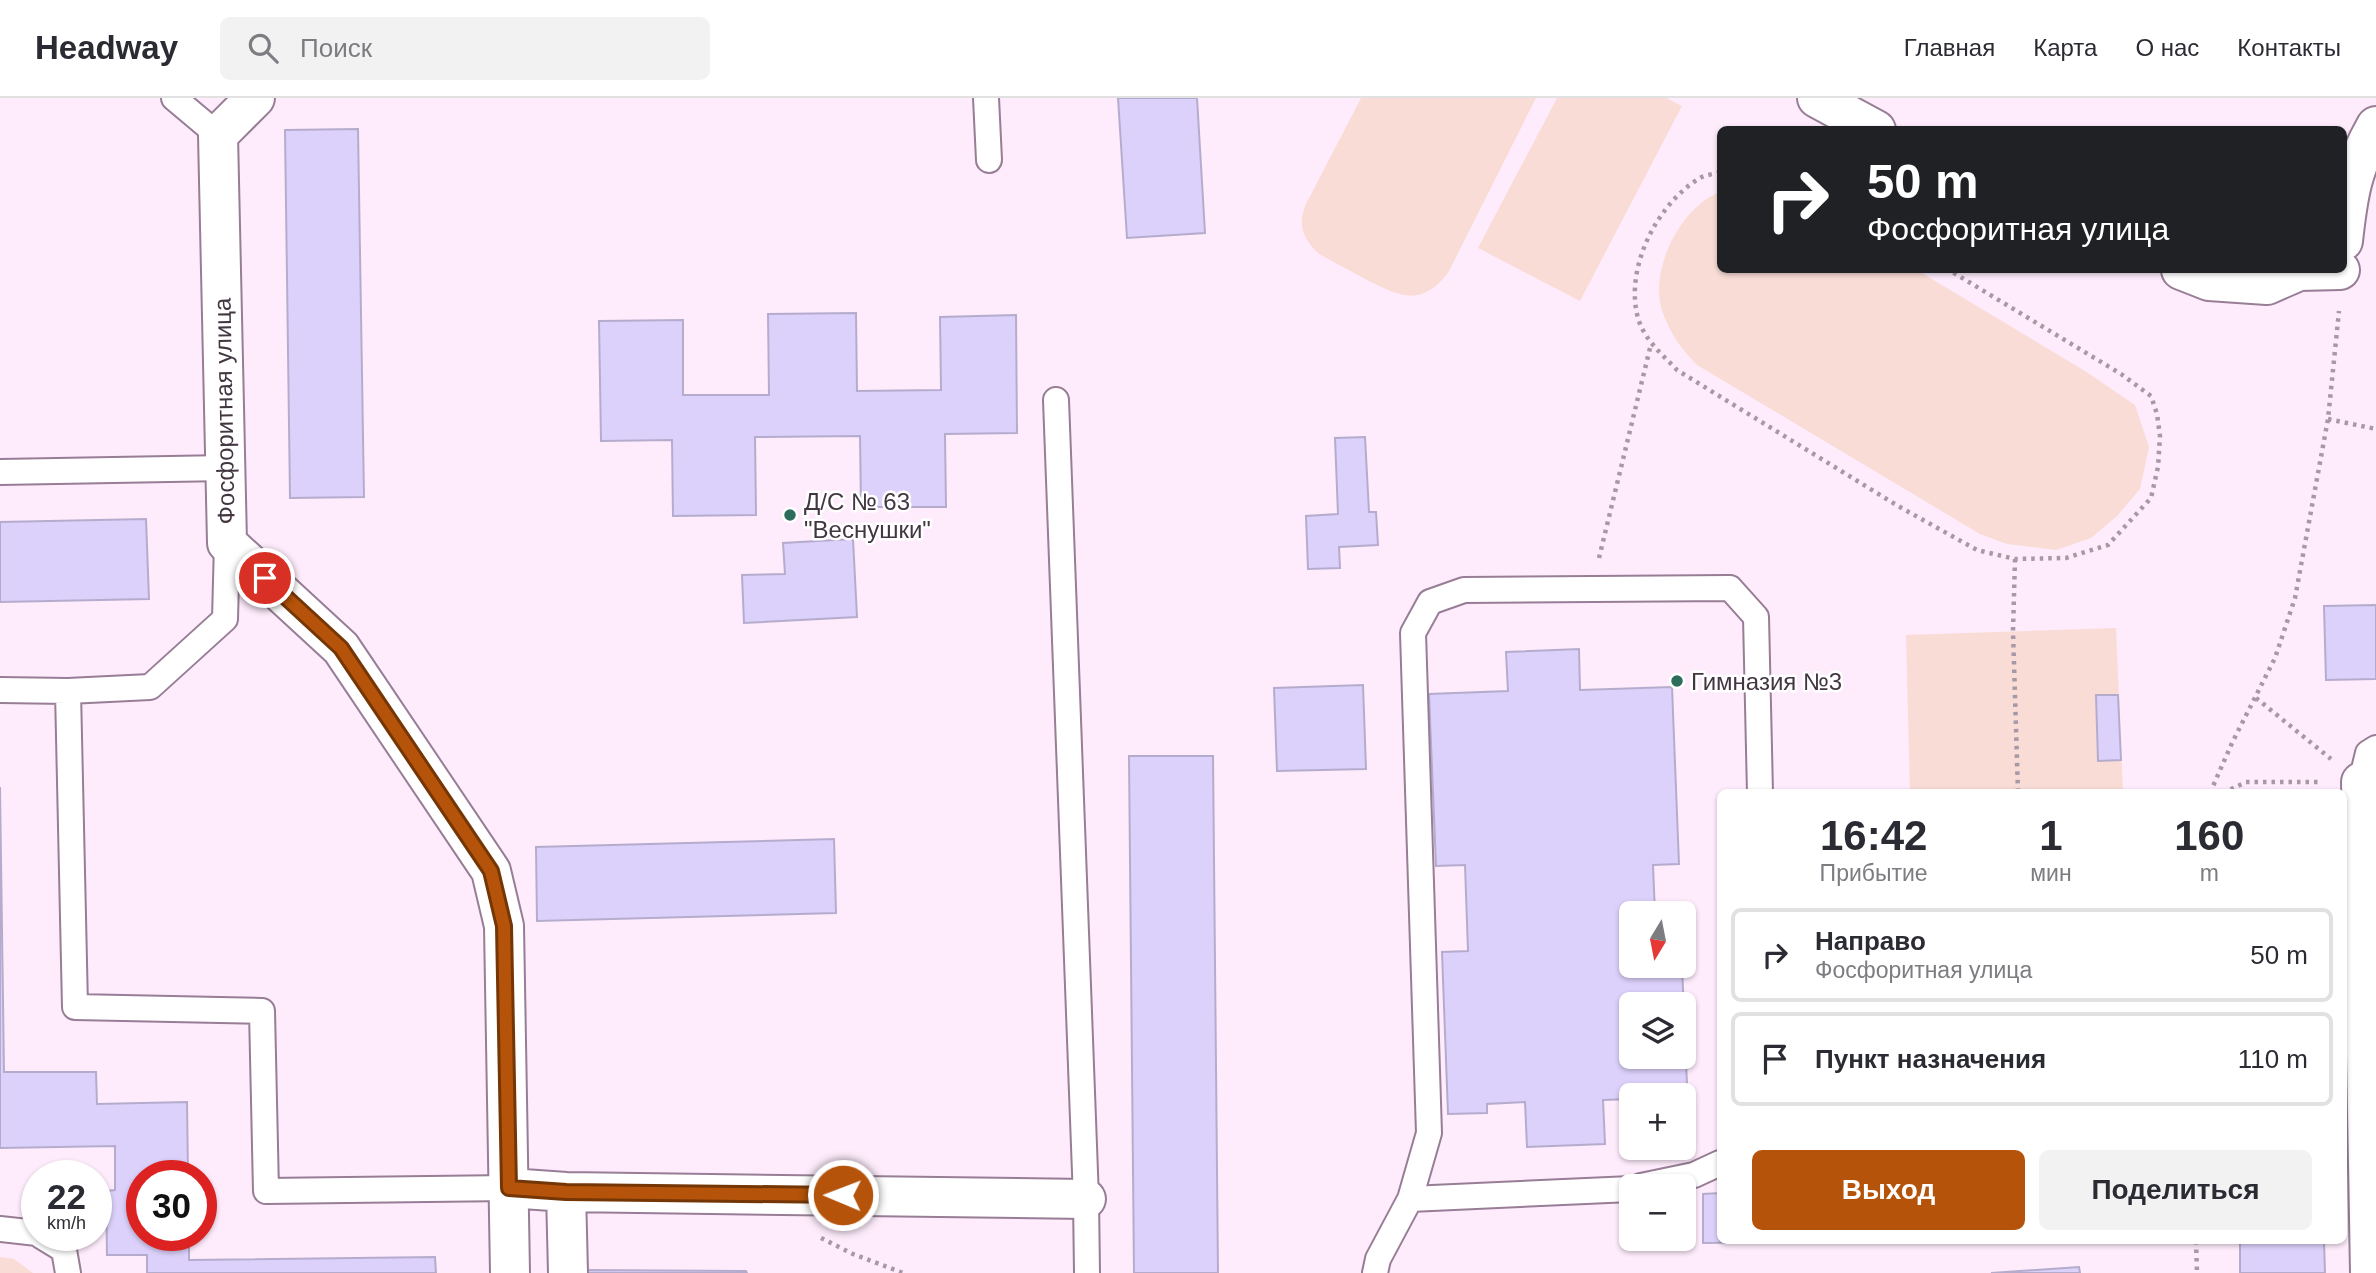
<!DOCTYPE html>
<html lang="ru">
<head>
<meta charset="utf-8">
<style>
	:root { --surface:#fff; --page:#f2f2f3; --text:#2b2b33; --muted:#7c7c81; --line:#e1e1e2; --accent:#b45309 }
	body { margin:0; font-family:Helvetica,sans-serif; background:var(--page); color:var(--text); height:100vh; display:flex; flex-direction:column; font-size:26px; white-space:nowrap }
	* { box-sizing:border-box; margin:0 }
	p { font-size:23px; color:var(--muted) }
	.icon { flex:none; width:38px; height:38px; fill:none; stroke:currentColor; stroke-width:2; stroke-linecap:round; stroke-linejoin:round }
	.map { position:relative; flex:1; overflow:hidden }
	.panel { position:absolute; left:1717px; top:691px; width:630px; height:455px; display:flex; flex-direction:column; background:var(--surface); border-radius:10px; box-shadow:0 2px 5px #0004 }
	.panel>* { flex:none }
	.top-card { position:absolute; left:1717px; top:28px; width:630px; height:147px; border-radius:10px; box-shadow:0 2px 5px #0004; background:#202124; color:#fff; overflow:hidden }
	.needle { width:46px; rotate:190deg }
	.tools { position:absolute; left:1619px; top:803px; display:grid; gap:14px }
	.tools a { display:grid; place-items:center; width:77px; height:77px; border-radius:10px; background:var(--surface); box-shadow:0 2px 5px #0004; font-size:35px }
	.speed { position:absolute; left:21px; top:1062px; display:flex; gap:14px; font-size:35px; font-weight:700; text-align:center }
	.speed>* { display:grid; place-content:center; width:91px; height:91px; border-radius:50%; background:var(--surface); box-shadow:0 2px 5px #0004; line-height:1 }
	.speed small { font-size:18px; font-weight:400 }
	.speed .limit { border:10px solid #d22; background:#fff; color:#111 }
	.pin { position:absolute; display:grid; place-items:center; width:60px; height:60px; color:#fff; margin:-30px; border:4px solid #fff; border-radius:50%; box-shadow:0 2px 7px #0007 }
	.me { position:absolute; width:77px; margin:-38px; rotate:271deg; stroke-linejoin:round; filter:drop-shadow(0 0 5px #0008) }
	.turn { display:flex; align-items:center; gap:24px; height:147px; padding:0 35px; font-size:32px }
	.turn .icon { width:91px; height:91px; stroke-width:2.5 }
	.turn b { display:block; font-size:49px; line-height:60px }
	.eta { display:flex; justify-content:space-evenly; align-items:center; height:119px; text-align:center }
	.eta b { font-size:42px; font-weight:600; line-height:49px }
	.action { display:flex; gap:14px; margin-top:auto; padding:14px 35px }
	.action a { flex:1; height:80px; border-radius:10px; background:var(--accent); color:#fff; font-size:28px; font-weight:600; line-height:80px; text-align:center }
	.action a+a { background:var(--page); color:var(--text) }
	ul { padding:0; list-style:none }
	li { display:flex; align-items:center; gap:21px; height:94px; margin:0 14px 10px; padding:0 21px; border:4px solid var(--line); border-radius:10px }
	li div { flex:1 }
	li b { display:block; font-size:26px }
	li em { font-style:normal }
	header { display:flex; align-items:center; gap:42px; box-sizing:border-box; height:98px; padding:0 35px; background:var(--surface); border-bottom:2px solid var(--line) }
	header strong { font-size:33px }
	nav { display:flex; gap:38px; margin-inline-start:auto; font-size:24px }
	.search { width:490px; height:63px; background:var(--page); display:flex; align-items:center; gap:18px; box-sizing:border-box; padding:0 24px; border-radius:10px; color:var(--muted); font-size:26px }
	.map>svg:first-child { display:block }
	.green { fill:#f9dcd6 }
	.building { fill:#dcd1fb; stroke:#b5accd; stroke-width:2; fill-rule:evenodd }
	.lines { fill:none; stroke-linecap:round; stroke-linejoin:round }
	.service-casing { stroke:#977d95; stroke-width:28 }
	.minor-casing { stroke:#977d95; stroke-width:42 }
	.path { stroke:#a798a6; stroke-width:4.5; stroke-dasharray:3.5 5; stroke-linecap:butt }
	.service { stroke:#fff; stroke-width:24 }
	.minor { stroke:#fff; stroke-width:38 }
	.route-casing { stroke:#753606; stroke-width:18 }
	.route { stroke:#b45309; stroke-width:12 }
	.poi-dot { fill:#2d6d5b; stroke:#fff; stroke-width:2.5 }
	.labels { text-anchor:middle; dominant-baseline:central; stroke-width:5; stroke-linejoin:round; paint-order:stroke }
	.street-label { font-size:24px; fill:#423641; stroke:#fff }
	.poi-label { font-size:24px; fill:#423641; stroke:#fff; text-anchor:start }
</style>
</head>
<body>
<header>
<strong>Headway</strong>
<div class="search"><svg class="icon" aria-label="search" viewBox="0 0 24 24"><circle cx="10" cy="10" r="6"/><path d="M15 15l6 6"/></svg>Поиск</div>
<nav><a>Главная</a><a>Карта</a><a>О нас</a><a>Контакты</a></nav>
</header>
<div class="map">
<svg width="2376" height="1175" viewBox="0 0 2376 1175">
	<rect width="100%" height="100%" fill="#feecfc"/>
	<!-- green -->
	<path class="green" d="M1361 0H1536L1448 175C1421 209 1401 199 1367 182 1351 173 1335 165 1319 156 1303 141 1297 126 1306 106Z
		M1557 0H1666L1682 8 1580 203 1478 150Z
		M1720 94V172H1917L2085 273 2135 307 2149 349 2140 391 2117 418 2091 440 2056 452 2007 446 1980 436 1697 267C1680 249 1670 236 1662 212 1649 171 1681 109 1720 94Z
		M2116 530 2123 695H1910L1906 537Z
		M0 1159 14 1161 33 1175H0Z"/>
	<!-- building -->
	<path class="building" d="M1118 0H1197L1205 135 1127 140Z
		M358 31 364 399 290 400 285 32Z
		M856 215 857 293 941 292 940 219 1016 217 1017 335 945 336 946 409H861L860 338 755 339 756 417 673 418 672 342 601 343 599 223 683 222V297H769L768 216Z
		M1365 339 1369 414H1376L1378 447 1339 449 1340 470 1308 471 1306 418 1338 416 1335 340Z
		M146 421 149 501 0 504V424Z
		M853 441 857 519 744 525 742 477 785 476 783 445Z
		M2376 507V581L2326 582 2324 508Z
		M1579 551 1580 592 1672 589 1679 766 1653 767 1655 816H1631V868H1682L1688 1010H1684V998H1631V1001L1603 1002 1605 1046 1527 1049 1525 1004 1487 1006V1015L1448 1016 1442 854 1468 853 1465 767 1436 768 1429 596 1508 593 1506 554ZM1631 906H1684V959H1631Z
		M1363 587 1366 671 1277 673 1274 590Z
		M2096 597H2118L2121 662 2098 663Z
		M1129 658H1213L1218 1175H1134Z
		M0 689 4 974H96L97 1006 187 1004 188 1078H142V1138H189V1162L435 1159 436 1175H147V1157H107L106 1093 115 1092V1048L0 1050Z
		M834 741 836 815 537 823 536 749Z
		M1720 1095V1143H1852L1703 1145V1096Z
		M2240 1143H2324L2325 1175H2240Z
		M2079 1169 2080 1175H1991Z
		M584 1172 746 1173 747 1175H584Z"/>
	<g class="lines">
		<!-- service casing -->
		<g class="service-casing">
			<path id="service" d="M174 0 218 37
				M986 0 989 62
				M1056 302 1086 1101 1087 1175
				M0 374 226 370
				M0 592 68 593 75 909 262 913 266 1093 509 1090
				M68 593 150 589 225 521 227 445
				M2361 684 2368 655 2376 650
				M1641 1088 1694 1077 1720 1065
				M1410 1101 1631 1091
				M0 1131 37 1135
				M41 1138 64 1152 68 1175
				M1375 1175 1378 1161 1410 1101 1429 1035 1413 535 1430 504 1464 492 1730 490 1756 519 1760 695"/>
		</g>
		<!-- minor casing -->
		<g class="minor-casing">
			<path id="minor" d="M255 0 218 37 227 445 341 550 491 773 504 828 510 1175
				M1817 0 1876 32
				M2343 143C2348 97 2352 70 2376 28
				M2181 172 2209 183 2267 187 2299 173 2340 172
				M2361 684 2370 1175
				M509 1090 566 1094 1086 1101
				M566 1094 568 1175"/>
		</g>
		<!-- path -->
		<path class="path" d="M1720 74C1714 76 1705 77 1700 80 1658 105 1626 167 1637 216 1642 240 1661 255 1677 272L1898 408 1977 452 2015 461 2066 460 2108 447 2151 400 2158 369 2160 338 2157 316 2151 298 2121 276 1949 172
			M2328 321 2376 331
			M1599 460 1651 246
			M2015 461 2013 533 2018 695
			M2256 600 2331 661
			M2210 695 2232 645 2275 560 2295 500 2328 321 2339 213
			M2223 695 2246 684H2322
			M821 1140 853 1156 903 1175
			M2196 1143 2197 1175"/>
		<!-- service -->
		<use href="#service" class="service"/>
		<!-- minor -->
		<use href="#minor" class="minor"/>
	</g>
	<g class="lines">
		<!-- route casing -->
		<g class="route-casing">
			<path id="route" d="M265 480 341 550 491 773 504 828 509 1090 566 1094 843 1097"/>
		</g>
		<!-- route -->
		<use href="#route" class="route"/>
	</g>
	<!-- markers -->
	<g class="poi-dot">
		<circle cx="790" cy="417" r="7"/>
		<circle cx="1677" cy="583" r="7"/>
	</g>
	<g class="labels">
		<!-- street labels -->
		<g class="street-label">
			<text transform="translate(224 313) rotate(-91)">Фосфоритная улица</text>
		</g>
		<!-- poi labels -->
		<g class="poi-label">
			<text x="804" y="403">Д/С № 63<tspan x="804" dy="28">"Веснушки"</tspan></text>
			<text x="1691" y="583">Гимназия №3</text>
		</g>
	</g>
</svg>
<div class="tools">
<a><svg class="needle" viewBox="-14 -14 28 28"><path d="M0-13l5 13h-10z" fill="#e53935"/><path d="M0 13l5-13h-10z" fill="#7c7c81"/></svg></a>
<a><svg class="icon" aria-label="layers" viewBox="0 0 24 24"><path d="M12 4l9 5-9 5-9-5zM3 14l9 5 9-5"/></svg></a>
<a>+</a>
<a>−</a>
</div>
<div class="speed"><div>22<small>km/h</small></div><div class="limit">30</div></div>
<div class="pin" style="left:265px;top:480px;background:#d93025"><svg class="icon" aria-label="arrive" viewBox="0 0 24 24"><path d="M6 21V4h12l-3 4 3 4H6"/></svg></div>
<svg class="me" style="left:843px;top:1097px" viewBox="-20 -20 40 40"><circle r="17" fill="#b45309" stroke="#fff" stroke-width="3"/><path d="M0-11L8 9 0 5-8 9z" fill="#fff"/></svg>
<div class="top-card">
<div class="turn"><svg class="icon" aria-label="right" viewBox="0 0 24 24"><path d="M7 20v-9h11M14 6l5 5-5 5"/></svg><div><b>50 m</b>Фосфоритная улица</div></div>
</div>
<section class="panel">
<div class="eta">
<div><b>16:42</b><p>Прибытие</p></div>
<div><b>1</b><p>мин</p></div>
<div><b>160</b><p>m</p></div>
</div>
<ul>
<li><svg class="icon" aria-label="right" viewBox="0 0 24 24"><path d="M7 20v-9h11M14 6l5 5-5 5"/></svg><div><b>Направо</b><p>Фосфоритная улица</p></div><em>50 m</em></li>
<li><svg class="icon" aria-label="arrive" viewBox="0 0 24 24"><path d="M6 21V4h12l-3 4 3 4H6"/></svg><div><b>Пункт назначения</b></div><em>110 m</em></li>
</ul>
<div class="action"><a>Выход</a><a>Поделиться</a></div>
</section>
</div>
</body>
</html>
